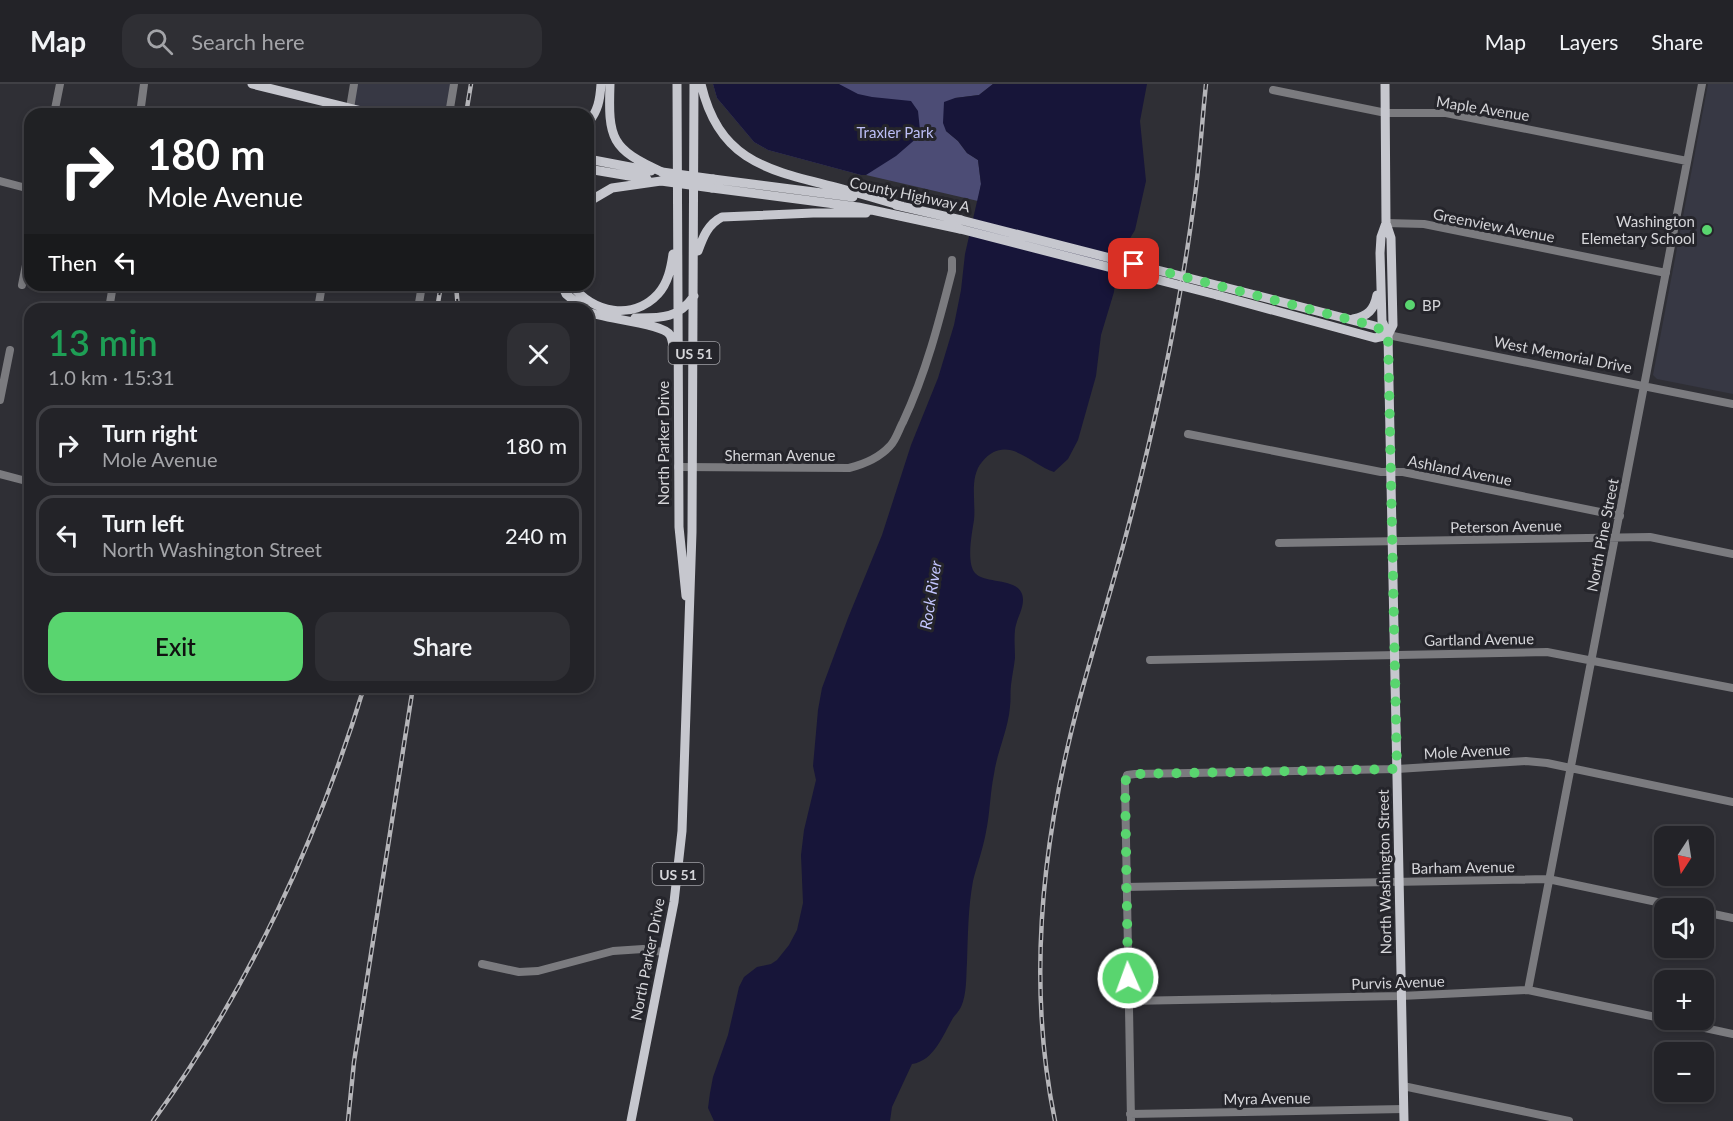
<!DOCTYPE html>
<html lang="en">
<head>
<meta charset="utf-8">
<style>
	:root { --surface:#232328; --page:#2f2f34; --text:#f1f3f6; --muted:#a3a4a8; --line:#404045; --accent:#59d56f }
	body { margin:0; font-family:Lato,sans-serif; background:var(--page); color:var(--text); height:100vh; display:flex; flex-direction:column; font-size:22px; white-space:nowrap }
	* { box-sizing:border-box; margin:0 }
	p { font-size:20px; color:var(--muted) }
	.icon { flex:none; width:33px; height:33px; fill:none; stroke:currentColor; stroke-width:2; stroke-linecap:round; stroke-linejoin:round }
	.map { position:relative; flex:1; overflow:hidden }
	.details { position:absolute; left:24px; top:219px; width:570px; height:390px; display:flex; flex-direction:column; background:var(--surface); border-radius:18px; box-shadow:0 3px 9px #0003,0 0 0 2px var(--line) }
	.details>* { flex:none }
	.top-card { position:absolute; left:24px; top:24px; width:570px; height:183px; border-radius:18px; box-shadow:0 3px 9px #0003,0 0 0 2px var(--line); background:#202124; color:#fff; overflow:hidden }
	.needle { width:39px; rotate:192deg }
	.tools { position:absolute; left:1654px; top:742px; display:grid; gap:12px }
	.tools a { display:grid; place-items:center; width:60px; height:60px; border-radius:12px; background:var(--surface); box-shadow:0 3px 9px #0003,0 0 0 2px var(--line); font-size:30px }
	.pin { position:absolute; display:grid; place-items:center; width:51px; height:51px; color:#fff; margin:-26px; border-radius:12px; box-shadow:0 3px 9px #0006 }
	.me { position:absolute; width:66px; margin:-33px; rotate:358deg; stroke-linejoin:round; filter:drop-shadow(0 0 4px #0008) }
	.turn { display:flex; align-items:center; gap:21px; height:126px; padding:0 24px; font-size:27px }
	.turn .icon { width:78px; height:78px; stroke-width:2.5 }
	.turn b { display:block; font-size:42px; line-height:51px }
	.then { display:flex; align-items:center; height:57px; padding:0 24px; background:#0003; gap:12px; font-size:22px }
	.round { display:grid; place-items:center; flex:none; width:63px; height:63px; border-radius:18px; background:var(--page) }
	.headline { display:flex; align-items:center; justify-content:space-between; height:102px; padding:0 24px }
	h1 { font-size:36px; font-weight:600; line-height:45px; color:#1e9e55 }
	.button { display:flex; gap:12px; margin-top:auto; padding:12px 24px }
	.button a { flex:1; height:69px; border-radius:18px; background:var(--accent); color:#111; font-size:24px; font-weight:600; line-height:69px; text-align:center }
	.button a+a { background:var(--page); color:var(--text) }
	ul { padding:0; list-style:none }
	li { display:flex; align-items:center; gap:18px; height:81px; margin:0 12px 9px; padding:0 12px; border:3px solid var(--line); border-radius:18px }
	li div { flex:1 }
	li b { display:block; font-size:22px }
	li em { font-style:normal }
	header { display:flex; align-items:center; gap:36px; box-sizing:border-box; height:84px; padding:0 30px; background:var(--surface); border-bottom:2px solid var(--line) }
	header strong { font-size:28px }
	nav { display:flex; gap:33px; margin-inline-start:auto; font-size:21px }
	.search { width:420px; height:54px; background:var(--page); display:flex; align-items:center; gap:15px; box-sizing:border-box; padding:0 21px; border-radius:18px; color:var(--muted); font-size:22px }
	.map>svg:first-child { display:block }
	.built { fill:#373844 }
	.green { fill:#4c4c75 }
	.water { fill:#171539 }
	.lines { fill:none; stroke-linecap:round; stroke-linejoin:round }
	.minor { stroke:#7b7b7f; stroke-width:8 }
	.major { stroke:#c6c7ce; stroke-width:9 }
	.rail-casing { stroke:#b5b5b9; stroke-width:4.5 }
	.rail { stroke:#25252b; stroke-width:2; stroke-dasharray:7; stroke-linecap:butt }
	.major-bridge { stroke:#c6c7ce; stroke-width:9 }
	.route { stroke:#59d56f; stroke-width:10; stroke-dasharray:0 18 }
	.poi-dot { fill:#59d56f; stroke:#25252b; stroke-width:2 }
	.labels { text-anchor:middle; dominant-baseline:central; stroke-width:6; stroke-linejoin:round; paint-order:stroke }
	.shield { fill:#25252b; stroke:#a0a0a5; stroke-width:1.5 }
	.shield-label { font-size:14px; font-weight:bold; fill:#d5d5d9 }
	.street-label { font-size:15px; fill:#d5d5d9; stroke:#25252b }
	.park-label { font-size:15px; fill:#bdbff7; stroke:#25252b }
	.poi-label { font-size:15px; fill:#d5d5d9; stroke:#25252b; text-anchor:end }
	.water-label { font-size:16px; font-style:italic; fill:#c4c6ff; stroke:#25252b }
</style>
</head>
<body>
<header>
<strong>Map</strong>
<div class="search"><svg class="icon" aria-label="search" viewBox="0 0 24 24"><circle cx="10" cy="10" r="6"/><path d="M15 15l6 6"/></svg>Search here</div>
<nav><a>Map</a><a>Layers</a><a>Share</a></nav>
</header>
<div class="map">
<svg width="1733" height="1037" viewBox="0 0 1733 1037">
	<rect width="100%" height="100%" fill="#2f2f35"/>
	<!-- built -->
	<path class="built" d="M354 0H454L449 30H374L350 24Z
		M1708 0H1733V310L1657 295 1653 291Z"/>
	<!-- green -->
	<path class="green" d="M713 0H993L979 11 955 14 946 47 958 57 967 69 978 76 981 100 978 117 866 91H861L768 66 754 58 717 14Z"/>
	<!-- water -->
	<path class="water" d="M713 0H839L858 10 872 13 911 17 918 27 920 46 918 53 896 72 866 91H861L768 66 754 58 717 14Z
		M993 0H1147L1140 37 1146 97 1135 146 1117 176 1114 208 1101 251 1096 292 1078 356 1068 375 1054 388C1031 381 1007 348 982 378 969 393 976 418 974 436 972 449 966 478 975 489 985 501 1023 492 1023 516 1023 526 1016 536 1015 546 1014 555 1015 565 1015 574 1014 583 1012 592 1011 601 1010 608 1011 616 1010 623 1008 646 997 668 994 690 990 709 990 729 986 748 983 765 977 781 973 797 968 824 968 851 967 878 966 893 967 910 961 923 959 927 955 931 953 934 943 951 934 977 912 980L892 1023 890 1037H714L708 1024 710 1009 713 993 728 951 739 903 744 893 757 883 771 880 777 876 789 861 797 846 803 819 801 771 804 746 816 696 813 682 818 626 822 604 848 534 882 451 911 361 938 294 954 241 961 206 965 170 981 100 978 76 967 69 958 57 946 47 943 39 944 18 955 14 979 11Z"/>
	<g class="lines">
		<!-- minor -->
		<path class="minor" d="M1273 6 1386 29H1446L1687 77
			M54 30 60 0
			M140 30 144 0
			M349 30 354 0
			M449 30 454 0
			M0 97 30 105
			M1386 139 1424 140 1666 189
			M22 201 30 161
			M109 225 113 201
			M318 225 322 201
			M418 225 422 201
			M1388 251 1733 320
			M0 316 10 266
			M1188 350 1381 388H1403L1620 432
			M678 383 849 384C865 380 879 374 890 362 896 356 899 345 903 338 926 289 939 238 952 187V176
			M0 390 30 398
			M1279 459 1650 453 1733 470
			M1150 576 1547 568 1733 604
			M1125 803 1548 795 1690 825
			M1704 828 1733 834
			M482 880 519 888 538 887 613 867 643 865 663 868
			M1528 906 1702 0
			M1128 917 1401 912 1528 906 1665 935
			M1668 936 1733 950
			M1403 1002 1569 1037
			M1130 1030 1404 1025
			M1131 1037 1125 699 1127 691 1135 690 1397 685 1526 677 1547 679 1733 718"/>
		<!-- major -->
		<path class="major" d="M252 0 374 30
			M610 0C608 55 611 65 662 88
			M677 0 679 443 686 512
			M701 0C718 73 762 85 827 101 852 107 877 115 902 122
			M1385 0 1386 139 1391 154 1393 241 1388 251
			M588 39C598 27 600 16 601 0
			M588 75 651 87
			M588 85 647 95
			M713 95 853 113
			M712 104 858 123 960 145
			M588 118 612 104 661 97
			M896 121 961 136
			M1386 139 1381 153 1380 169 1382 237 1388 251 1404 1037
			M698 167C703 153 708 140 722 133L813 129H866
			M562 201 566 210 584 225
			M572 201C592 229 633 237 658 210 668 199 671 184 673 170
			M1220 202 1375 242 1386 249
			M1217 211 1375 254 1388 251
			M588 228C604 235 663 239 670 251 673 256 673 264 674 270
			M635 234C661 234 678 235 694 212
			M1353 235C1368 232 1374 226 1377 211
			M631 1037 674 818 682 747 692 448 694 0"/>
		<!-- rail casing -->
		<g class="rail-casing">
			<path id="rail" d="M466 30 471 0
				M456 201 458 225
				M437 225 441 201
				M153 1037C247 908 318 755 364 603
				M348 1037 354 978 413 603
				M1055 1037C1029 911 1040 778 1070 653 1088 577 1113 504 1132 428 1159 324 1181 218 1195 111 1200 74 1202 37 1206 0"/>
		</g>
		<!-- rail -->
		<use href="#rail" class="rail"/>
		<!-- major-bridge -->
		<path class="major-bridge" d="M662 88 713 95
			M661 97 712 104
			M961 136 1220 202
			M960 145 1217 211"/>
	</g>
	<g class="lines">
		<!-- route -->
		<path class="route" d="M1128 894 1125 699 1127 692 1135 690 1397 685 1388 251 1375 242 1134 180"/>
	</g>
	<!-- markers -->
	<g class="poi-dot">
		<circle cx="1707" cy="146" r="6"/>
		<circle cx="1410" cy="221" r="6"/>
	</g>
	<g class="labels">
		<!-- shield labels -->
		<g class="shield">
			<rect x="668.5" y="258" width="51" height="22" rx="4.5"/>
			<rect x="652.5" y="779" width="51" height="22" rx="4.5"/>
		</g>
		<g class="shield-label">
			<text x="694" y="269">US 51</text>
			<text x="678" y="790">US 51</text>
		</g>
		<!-- street labels -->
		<g class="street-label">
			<text transform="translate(1483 24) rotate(9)">Maple Avenue</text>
			<text transform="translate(910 110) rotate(12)">County Highway A</text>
			<text transform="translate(1494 141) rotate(11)">Greenview Avenue</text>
			<text transform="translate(1563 270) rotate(11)">West Memorial Drive</text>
			<text transform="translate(663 359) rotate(-90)">North Parker Drive</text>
			<text x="780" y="371">Sherman Avenue</text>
			<text transform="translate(1460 386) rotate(11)">Ashland Avenue</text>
			<text transform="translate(1506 442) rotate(-1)">Peterson Avenue</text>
			<text transform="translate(1602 451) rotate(-79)">North Pine Street</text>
			<text transform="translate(1479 555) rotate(-1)">Gartland Avenue</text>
			<text transform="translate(1467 667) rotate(-3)">Mole Avenue</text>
			<text transform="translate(1463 783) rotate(-1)">Barham Avenue</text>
			<text transform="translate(1384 788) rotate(-91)">North Washington Street</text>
			<text transform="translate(647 875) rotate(-79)">North Parker Drive</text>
			<text transform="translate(1398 898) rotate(-2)">Purvis Avenue</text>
			<text transform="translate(1267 1014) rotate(-1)">Myra Avenue</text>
		</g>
		<!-- park labels -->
		<g class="park-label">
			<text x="895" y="48">Traxler Park</text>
		</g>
		<!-- poi labels -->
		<g class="poi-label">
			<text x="1695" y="137">Washington<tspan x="1695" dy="17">Elemetary School</tspan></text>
			<text x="1422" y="221" text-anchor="start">BP</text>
		</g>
		<!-- water labels -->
		<g class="water-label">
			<text transform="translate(930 511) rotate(-81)">Rock River</text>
		</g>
	</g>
</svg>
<div class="tools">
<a><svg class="needle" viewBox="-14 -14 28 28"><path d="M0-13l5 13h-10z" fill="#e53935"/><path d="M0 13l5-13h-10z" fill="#a3a4a8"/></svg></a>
<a><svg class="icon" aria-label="sound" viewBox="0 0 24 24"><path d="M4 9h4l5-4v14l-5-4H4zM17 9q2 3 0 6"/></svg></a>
<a>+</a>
<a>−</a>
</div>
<div class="pin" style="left:1134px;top:180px;background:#d93025"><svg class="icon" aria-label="arrive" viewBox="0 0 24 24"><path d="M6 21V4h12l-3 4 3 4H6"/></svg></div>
<svg class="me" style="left:1128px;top:894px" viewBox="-20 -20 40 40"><circle r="17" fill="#59d56f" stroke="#fff" stroke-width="3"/><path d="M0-11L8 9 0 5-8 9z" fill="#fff"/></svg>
<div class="top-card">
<div class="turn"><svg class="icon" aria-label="right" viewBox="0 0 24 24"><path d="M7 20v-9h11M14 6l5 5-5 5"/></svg><div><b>180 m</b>Mole Avenue</div></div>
<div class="then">Then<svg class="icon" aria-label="left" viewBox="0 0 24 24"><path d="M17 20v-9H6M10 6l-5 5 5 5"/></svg></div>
</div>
<section class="details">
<div class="headline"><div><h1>13 min</h1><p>1.0 km · 15:31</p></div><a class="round"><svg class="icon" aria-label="close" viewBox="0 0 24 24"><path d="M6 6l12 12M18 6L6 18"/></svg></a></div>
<ul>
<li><svg class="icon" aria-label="right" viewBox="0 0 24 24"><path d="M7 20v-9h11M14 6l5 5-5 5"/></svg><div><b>Turn right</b><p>Mole Avenue</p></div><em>180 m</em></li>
<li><svg class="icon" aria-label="left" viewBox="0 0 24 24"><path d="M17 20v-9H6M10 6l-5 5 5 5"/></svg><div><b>Turn left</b><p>North Washington Street</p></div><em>240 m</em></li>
</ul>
<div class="button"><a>Exit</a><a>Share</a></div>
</section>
</div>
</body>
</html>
